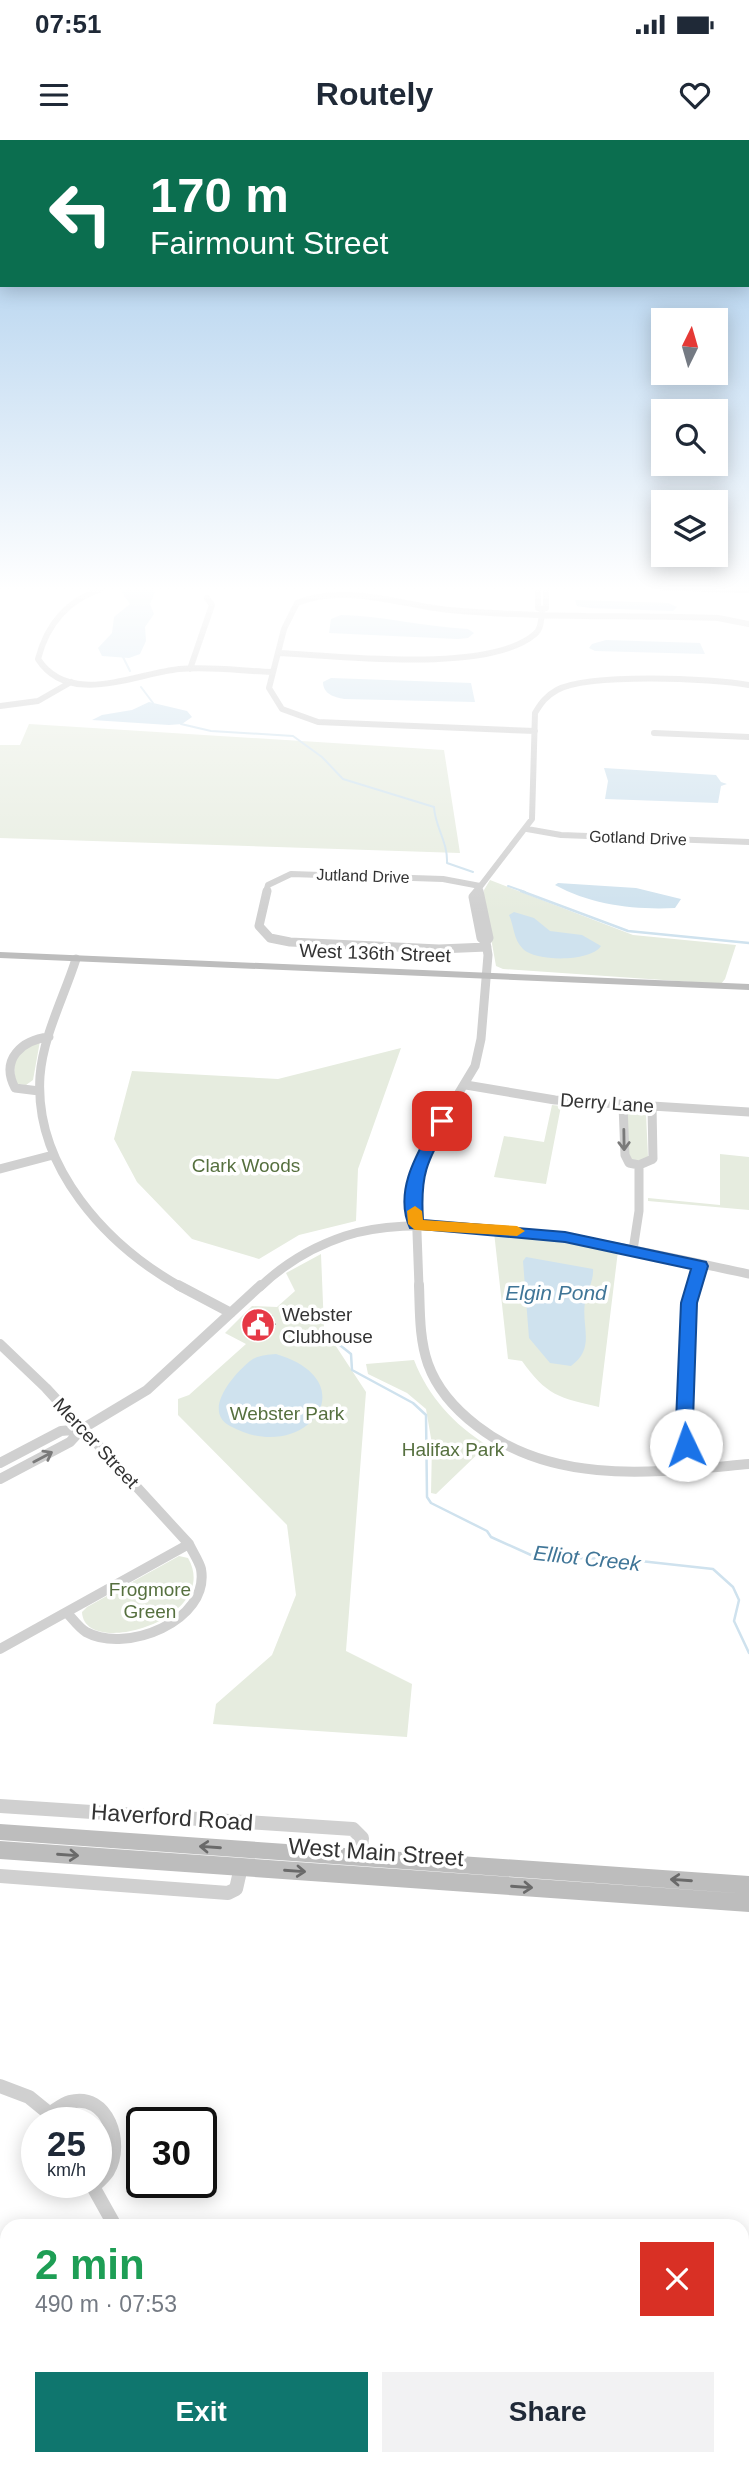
<!DOCTYPE html>
<html lang="en">
<head>
<meta charset="utf-8">
<style>
	:root { --surface:#fff; --page:#f2f2f3; --text:#1f2937; --muted:#747a83; --accent:#0f766e }
	body { margin:0; font-family:Arial,sans-serif; background:var(--page); color:var(--text); height:100vh; display:flex; flex-direction:column; font-size:26px; white-space:nowrap }
	* { box-sizing:border-box; margin:0 }
	p { font-size:23px; color:var(--muted) }
	.icon { flex:none; width:38px; height:38px; fill:none; stroke:currentColor; stroke-width:2; stroke-linecap:round; stroke-linejoin:round }
	.map { position:relative; flex:1; overflow:hidden }
	.side { position:absolute; left:0px; top:2079px; width:749px; height:247px; display:flex; flex-direction:column; background:var(--surface); border-radius:21px 21px 0 0; box-shadow:0 4px 18px #0003 }
	.side>* { flex:none }
	.guide { position:absolute; left:0px; top:0px; width:749px; height:147px; box-shadow:0 4px 18px #0003; background:#0b6e4f; color:#fff; overflow:hidden }
	.needle { width:46px; rotate:5deg }
	.controls { position:absolute; left:651px; top:168px; display:grid; gap:14px }
	.controls a { display:grid; place-items:center; width:77px; height:77px; border-radius:0px; background:var(--surface); box-shadow:0 4px 18px #0003; font-size:35px }
	.speed { position:absolute; left:21px; top:1967px; display:flex; gap:14px; font-size:35px; font-weight:700; text-align:center }
	.speed>* { display:grid; place-content:center; width:91px; height:91px; border-radius:50%; background:var(--surface); box-shadow:0 4px 18px #0003; line-height:1 }
	.speed small { font-size:18px; font-weight:400 }
	.speed .limit { border:4px solid #111; border-radius:10px; background:#fff; color:#111 }
	.pin { position:absolute; display:grid; place-items:center; width:60px; height:60px; color:#fff; margin:-30px; border-radius:14px; box-shadow:0 4px 10px #0006 }
	.me { position:absolute; width:77px; margin:-38px; rotate:357deg; stroke-linejoin:round; filter:drop-shadow(0 0 5px #0008) }
	.turn { display:flex; align-items:center; gap:24px; height:147px; padding:0 35px; font-size:32px }
	.turn .icon { width:91px; height:91px; stroke-width:2.5 }
	.turn b { display:block; font-size:49px; line-height:60px }
	.round { display:grid; place-items:center; flex:none; width:74px; height:74px; border-radius:0px; background:var(--page) }
	.headline { display:flex; align-items:center; justify-content:space-between; height:119px; padding:0 35px }
	h1 { font-size:42px; font-weight:600; line-height:52px; color:#1e9e55 }
	.cta { display:flex; gap:14px; margin-top:auto; padding:14px 35px }
	.cta a { flex:1; height:80px; border-radius:0px; background:var(--accent); color:#fff; font-size:28px; font-weight:600; line-height:80px; text-align:center }
	.cta a+a { background:var(--page); color:var(--text) }
	.status { display:flex; justify-content:space-between; align-items:center; height:49px; padding:0 35px; background:var(--surface); direction:ltr }
	.status svg { height:19px; fill:currentColor }
	header { display:flex; justify-content:space-between; align-items:center; height:91px; padding:0 35px; background:var(--surface); font-size:32px; font-weight:600 }
	.map>svg:first-child { display:block }
	.green { fill:#e6ecdf }
	.water { fill:#cfe2ee }
	.lines { fill:none; stroke-linecap:round; stroke-linejoin:round }
	.stream-far1 { stroke:#cfe2ee; stroke-width:2 }
	.stream { stroke:#cfe2ee; stroke-width:2.5 }
	.building { fill:#1a1a1a }
	.street-far3 { stroke:#d0d0d0; stroke-width:6 }
	.street-far2 { stroke:#d0d0d0; stroke-width:9 }
	.street-far1 { stroke:#d0d0d0; stroke-width:10 }
	.street { stroke:#d0d0d0; stroke-width:14 }
	.secondary { fill:#bdbdbd; fill-rule:evenodd }
	.oneway { stroke:#7a7a7a }
	.oneway2 { stroke:#6a6a6a }
	.route { fill:#1a73e8; stroke:#114b97; stroke-width:2 }
	.slow { fill:#f59e0b }
	.labels { text-anchor:middle; dominant-baseline:central; stroke-width:7; stroke-linejoin:round; paint-order:stroke }
	.far-street-label { font-size:16px; fill:#333; stroke:#fff }
	.street-label { font-size:19px; fill:#333; stroke:#fff }
	.park-label { font-size:19px; fill:#56703f; stroke:#fff }
	.poi-label { font-size:19px; fill:#333; stroke:#fff; text-anchor:start }
	.water-label { font-size:21px; font-style:italic; fill:#3f7597; stroke:#fff }
	.near-street-label { font-size:23px; fill:#333; stroke:#fff }
</style>
</head>
<body>
<div class="status"><b>07:51</b><svg viewBox="0 0 49 12"><path d="M0 12V9h3v3zM5 12V6h3v6zM10 12V3h3v9zM15 12V0h3v12zM26 1h20v11H26zM47 4h2v5h-2z"/></svg></div>
<header><svg class="icon" aria-label="menu" viewBox="0 0 24 24"><path d="M4 6h16M4 12h16M4 18h16"/></svg>Routely<svg class="icon" aria-label="heart" viewBox="0 0 24 24"><path d="M12 20l-8-8c-3-5 5-10 8-4 3-6 11-1 8 4z"/></svg></header>
<div class="map">
<svg width="749" height="2325" viewBox="0 0 749 2325">
	<rect width="100%" height="100%" fill="#fff"/>
	<!-- green -->
	<path class="green" d="M29 584 444 610 460 713 0 698V605H20Z
		M490 740 633 795 736 805 725 839 721 844 503 829 496 826 484 759V750Z
		M40 901 33 940 26 945 15 944 14 920 17 910Z
		M401 908 358 1029 356 1081 299 1095 259 1119 192 1099 137 1042 114 999 132 931 278 939Z
		M552 965 561 966 546 1044 494 1037 504 996 544 1002Z
		M640 969 646 974 648 1017 641 1022 628 1018 627 970Z
		M720 1014 749 1017V1070L648 1061V1058L720 1065Z
		M494 1092 618 1111 599 1267C559 1258 546 1255 522 1221L508 1219Z
		M321 1114 324 1188 366 1252 346 1511 412 1544 407 1597 213 1584 216 1564 272 1515 296 1455 287 1385 178 1275V1259L189 1255 246 1204 225 1193 252 1166 277 1167 295 1151 286 1133Z
		M414 1220C428 1256 454 1285 487 1305L436 1354 431 1353 432 1304 426 1269 407 1253 368 1234 366 1224Z
		M179 1416 188 1418C223 1479 84 1520 82 1472L87 1467Z"/>
	<!-- water -->
	<path class="water" d="M128 449H152L155 452 150 464 154 474 145 487 146 501 140 514 129 518 102 516 98 508 112 493 114 477 130 464 121 451Z
		M575 460 668 463 677 467 673 471 590 468 577 466Z
		M341 475C384 476 425 487 468 489L474 493 468 498 458 499 329 493 331 479Z
		M606 500 700 503 705 514 595 511 589 508 592 504Z
		M331 538 471 543 475 562 344 559C334 557 323 554 323 542Z
		M149 562 187 571 192 577 182 584 169 585 92 580 102 575 132 570Z
		M604 628 716 635 721 642 727 644 721 646 718 663 605 659 608 641Z
		M558 743 636 748 681 759 675 768C635 770 591 765 555 745Z
		M514 772 534 778 550 791 582 795 601 806C591 822 536 822 523 809 513 799 514 785 509 775Z
		M526 1117 593 1129C594 1140 587 1151 585 1162 581 1187 596 1208 571 1226L550 1223 529 1198 523 1121Z
		M276 1214C370 1242 304 1327 230 1286 202 1271 233 1235 250 1221 258 1215 267 1215 276 1214Z"/>
	<g class="lines">
		<!-- stream-far1 -->
		<path class="stream-far1" d="M123 517 130 531
			M141 547 153 563
			M181 584 211 591 293 596 322 617 343 639 434 667C435 687 448 702 447 723L473 732
			M508 746 525 752"/>
		<!-- stream -->
		<path class="stream" d="M521 751 628 791 749 803
			M326 1194 351 1214 352 1230 413 1263 426 1275 427 1357 431 1363 487 1391 491 1397 531 1415 562 1413 572 1418 622 1419 713 1429 733 1447 739 1460 734 1481 749 1513"/>
	</g>
	<!-- building -->
	<path class="building" d="M259 1171 273 1176 269 1180 276 1184 264 1197 241 1187Z"/>
	<g class="lines">
		<!-- street-far3 -->
		<path class="street-far3" d="M102 449C67 460 47 484 38 519 69 567 134 534 179 529 210 526 242 531 272 532
			M538 449V468L542 469
			M279 513C339 516 489 534 535 494 542 488 541 478 542 469L546 468V449
			M190 529 212 465 207 458
			M0 566 38 561 71 542
			M535 591 318 582 282 569 269 548 284 489 297 463C347 443 399 465 450 470 539 478 629 475 718 478L749 484
			M654 593 749 597
			M527 689 561 695 749 702
			M266 752 268 745 291 734 443 739 480 746
			M476 752 532 679 535 573C541 563 546 556 557 550 588 533 712 538 749 545"/>
		<!-- street-far2 -->
		<path class="street-far2" d="M267 751 259 786 270 798 290 802 439 809 487 807
			M478 751 473 757 481 798 486 802
			M76 819C64 857 43 896 40 936 34 1027 106 1105 181 1147
			M466 945 555 960 749 972
			M39 951 15 948C0 919 22 900 49 897
			M623 965 625 1015 629 1023 639 1025 653 1019 652 966
			M0 1029 53 1015
			M633 1110 639 1071V1025
			M260 1147C285 1123 312 1107 345 1096 382 1084 423 1085 461 1087 559 1092 654 1114 749 1134
			M419 1147 415 1038 428 1004 475 926 481 899 488 815 486 802 489 798 479 751
			M694 1147 700 1126"/>
		<!-- street-far1 -->
		<path class="street-far1" d="M178 1145 231 1173
			M419 1145C420 1171 419 1198 428 1224 437 1249 456 1270 477 1286 555 1347 657 1332 749 1324
			M0 1204 46 1248 189 1404
			M0 1323 61 1291 82 1289
			M694 1328C676 1276 687 1217 689 1163L694 1145
			M0 1339 70 1302 82 1289 147 1250 261 1145
			M0 1509 189 1404C192 1411 199 1421 201 1429 210 1481 126 1514 86 1492 79 1488 73 1479 67 1473"/>
		<!-- street -->
		<path class="street" d="M0 1666 353 1689 362 1698 360 1718
			M0 1736 228 1753 236 1749 241 1727
			M0 1946 29 1957 61 1983
			M51 1973C57 1969 63 1964 70 1962 108 1952 124 2004 108 2031 104 2037 98 2042 93 2047
			M91 2043 115 2086
			M742 2285 749 2280
			M324 2319 329 2325
			M729 2319 734 2325
			M313 2325 318 2319
			M703 2325 708 2319"/>
		<!-- secondary -->
		<path class="secondary" d="M657 449H749V453L661 451Z
			M0 812 749 844V850L0 818Z
			M0 1684 749 1736V1754L0 1700Z
			M0 1701 749 1754V1772L0 1719Z"/>
	</g>
	<!-- one-way arrows -->
	<defs><path id="oneway-shaft" d="M-6 0H5M1.5-3L5.5 0L1.5 3" fill="none" stroke-width="1.6" stroke-linecap="round" stroke-linejoin="round" transform="scale(1.75)"/></defs>
	<g class="oneway">
		<use href="#oneway-shaft" transform="translate(624 1000) rotate(89)"/>
		<use href="#oneway-shaft" transform="translate(43 1317) rotate(-28)"/>
	</g>
	<g class="oneway2">
		<use href="#oneway-shaft" transform="translate(210 1707) rotate(-176)"/>
		<use href="#oneway-shaft" transform="translate(68 1715) rotate(4)"/>
		<use href="#oneway-shaft" transform="translate(295 1731) rotate(4)"/>
		<use href="#oneway-shaft" transform="translate(681 1740) rotate(-176)"/>
		<use href="#oneway-shaft" transform="translate(522 1747) rotate(4)"/>
	</g>
	<!-- sky -->
	<linearGradient id="sky" x2="0" y2="1"><stop stop-color="#9ec6ea"/><stop offset="0.58" stop-color="#fff"/><stop offset="1" stop-color="#fff" stop-opacity="0"/></linearGradient>
	<rect width="749" height="774" fill="url(#sky)"/>
	<!-- route -->
	<path class="route" d="M442 977 450 981C427 1022 420 1033 423 1080L565 1092 706 1122 708 1126 697 1163 692 1310H680L676 1282 681 1163 691 1129 565 1102 410 1088C393 1051 418 1012 435 981Z"/>
	<!-- slow -->
	<path class="slow" d="M415 1066 422 1071 423 1080 517 1086 525 1091 517 1096 415 1090 408 1084 407 1071Z"/>
	<!-- icons -->
	<defs>
		<g id="civic-disc" transform="scale(1.75)"><circle r="9.5" fill="#e63946" stroke="#fff"/><path d="M-.6-6.5H3V-4.5H.6V-3L4-1V1h2V6H-6V1h2V-1L-.6-3ZM-1.2 2.5V6h2.4V2.5Z" fill="#fff"/></g>
	</defs>
	<g fill-rule="evenodd">
		<use href="#civic-disc" x="258" y="1185"/>
	</g>
	<g class="labels">
		<!-- far-street labels -->
		<g class="far-street-label">
			<text transform="translate(638 698) rotate(2)">Gotland Drive</text>
			<text transform="translate(363 736) rotate(2)">Jutland Drive</text>
		</g>
		<!-- street labels -->
		<g class="street-label">
			<text transform="translate(375 813) rotate(2)">West 136th Street</text>
			<text transform="translate(607 963) rotate(4)">Derry Lane</text>
			<text transform="translate(96 1303) rotate(47)">Mercer Street</text>
		</g>
		<!-- park labels -->
		<g class="park-label">
			<text x="246" y="1025">Clark Woods</text>
			<text x="287" y="1273">Webster Park</text>
			<text x="453" y="1309">Halifax Park</text>
			<text x="150" y="1449">Frogmore<tspan x="150" dy="22">Green</tspan></text>
		</g>
		<!-- poi labels -->
		<g class="poi-label">
			<text x="282" y="1174">Webster<tspan x="282" dy="22">Clubhouse</tspan></text>
		</g>
		<!-- water labels -->
		<g class="water-label">
			<text x="556" y="1152">Elgin Pond</text>
			<text transform="translate(587 1418) rotate(6)">Elliot Creek</text>
		</g>
		<!-- near-street labels -->
		<g class="near-street-label">
			<text transform="translate(172 1677) rotate(4)">Haverford Road</text>
			<text transform="translate(376 1712) rotate(4)">West Main Street</text>
		</g>
	</g>
</svg>
<div class="controls">
<a><svg class="needle" viewBox="-14 -14 28 28"><path d="M0-13l5 13h-10z" fill="#e53935"/><path d="M0 13l5-13h-10z" fill="#747a83"/></svg></a>
<a><svg class="icon" aria-label="search" viewBox="0 0 24 24"><circle cx="10" cy="10" r="6"/><path d="M15 15l6 6"/></svg></a>
<a><svg class="icon" aria-label="layers" viewBox="0 0 24 24"><path d="M12 4l9 5-9 5-9-5zM3 14l9 5 9-5"/></svg></a>
</div>
<div class="speed"><div>25<small>km/h</small></div><div class="limit">30</div></div>
<div class="pin" style="left:442px;top:981px;background:#d93025"><svg class="icon" aria-label="arrive" viewBox="0 0 24 24"><path d="M6 21V4h12l-3 4 3 4H6"/></svg></div>
<svg class="me" style="left:686px;top:1305px" viewBox="-20 -20 40 40"><circle r="19" fill="#fff"/><path d="M0-13L10 11 0 6-10 11z" fill="#1a73e8"/></svg>
<div class="guide">
<div class="turn"><svg class="icon" aria-label="left" viewBox="0 0 24 24"><path d="M17 20v-9H6M10 6l-5 5 5 5"/></svg><div><b>170 m</b>Fairmount Street</div></div>
</div>
<section class="side">
<div class="headline"><div><h1>2 min</h1><p>490 m · 07:53</p></div><a class="round" style="background:#d93025;color:#fff"><svg class="icon" aria-label="close" viewBox="0 0 24 24"><path d="M6 6l12 12M18 6L6 18"/></svg></a></div>
<div class="cta"><a>Exit</a><a>Share</a></div>
</section>
</div>
</body>
</html>
